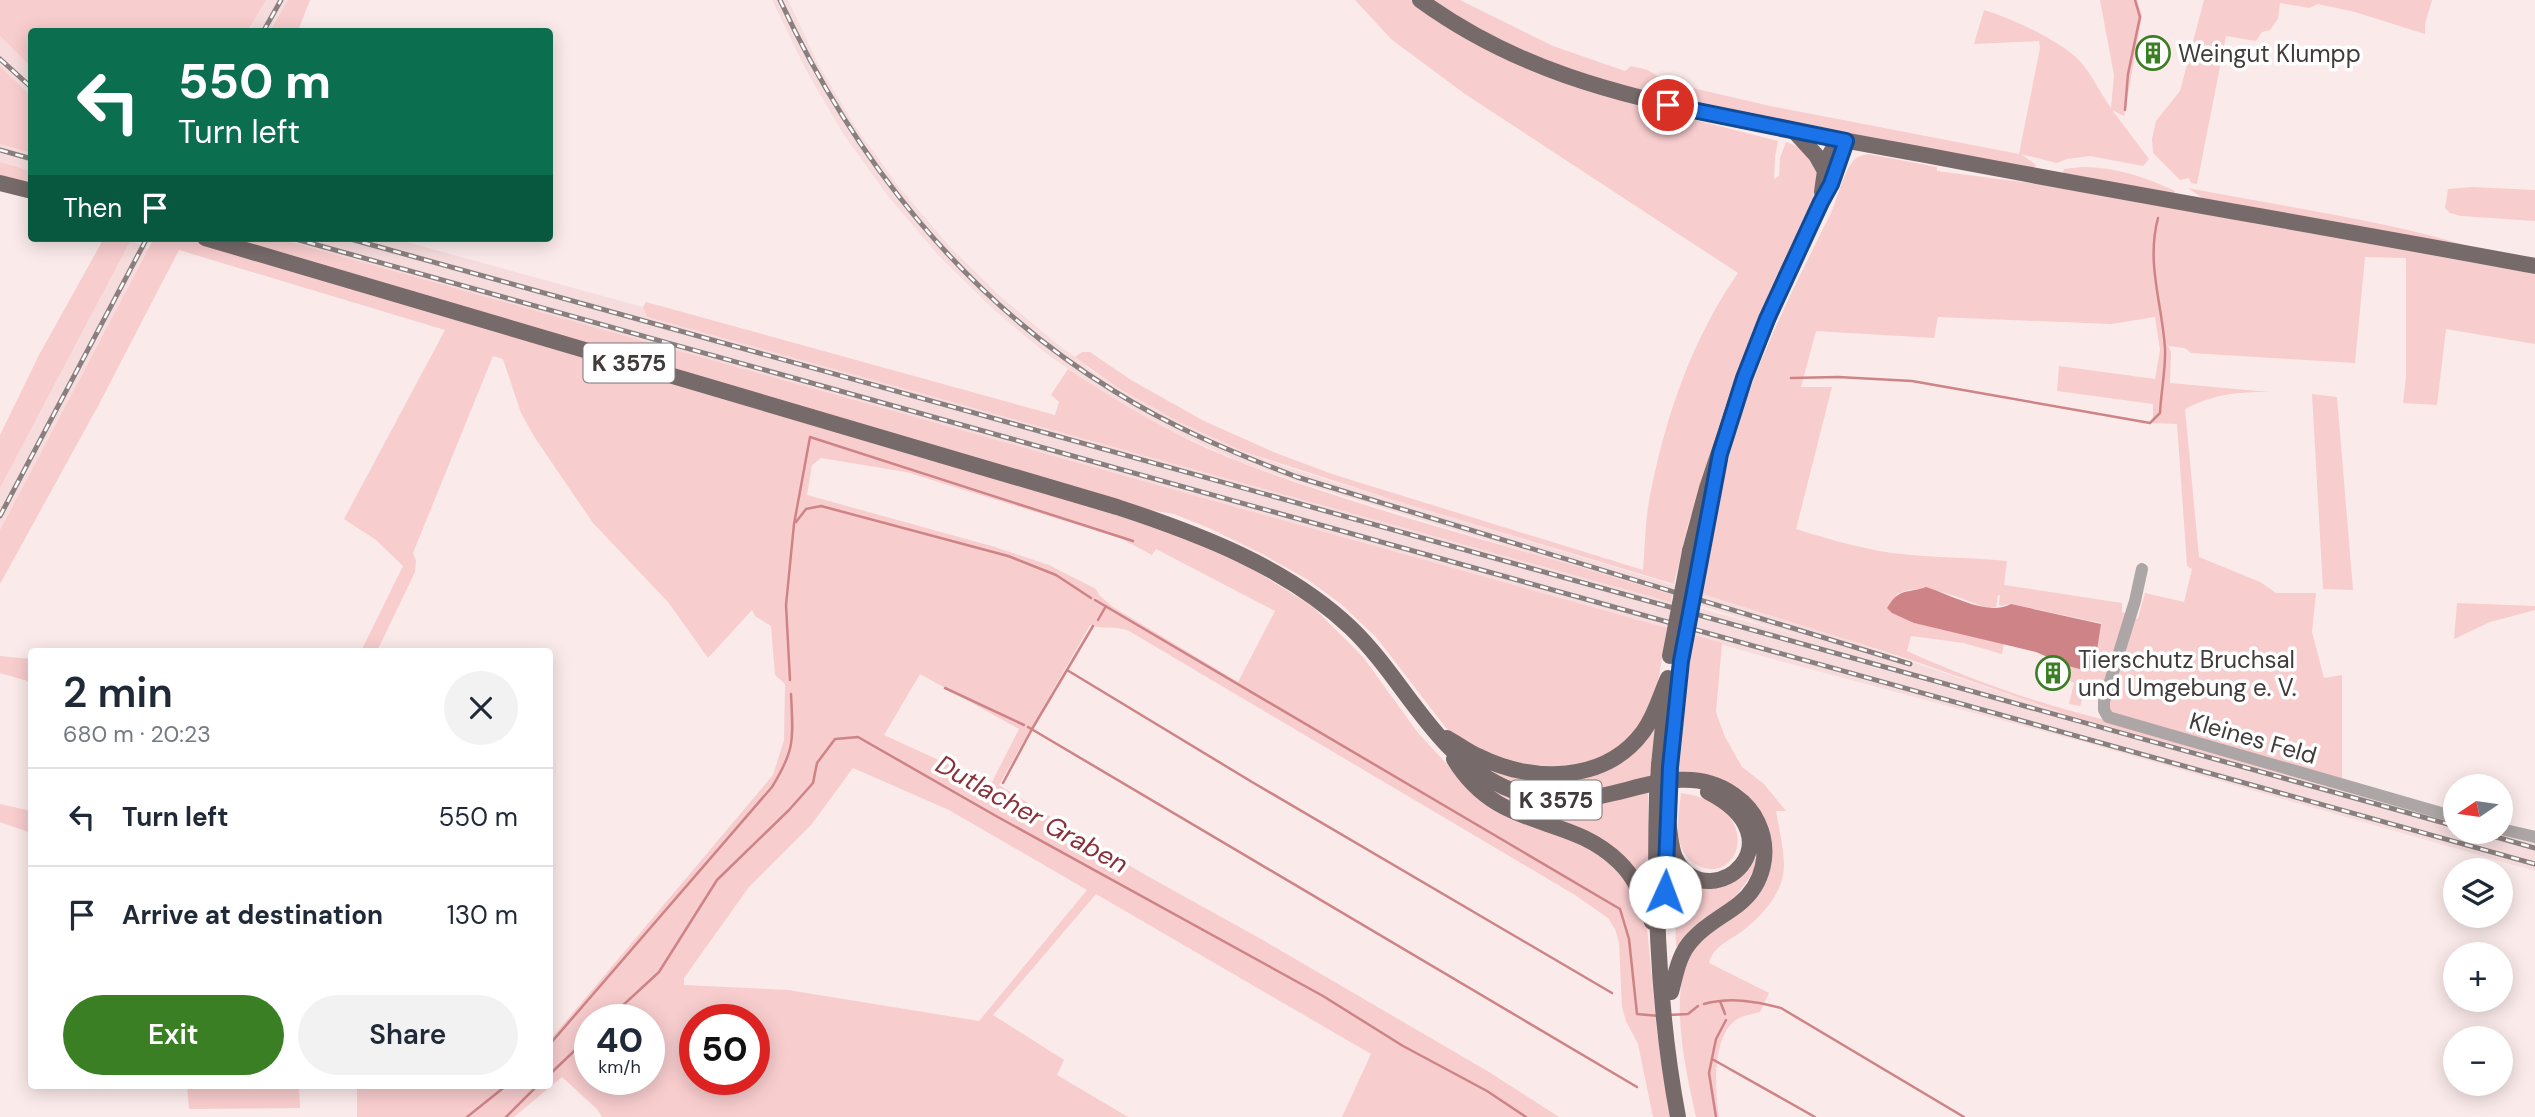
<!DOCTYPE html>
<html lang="en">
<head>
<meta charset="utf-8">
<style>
	:root { --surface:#fff; --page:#f2f2f3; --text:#1f2937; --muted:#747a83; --line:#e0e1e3; --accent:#3a7f24 }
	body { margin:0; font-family:"DM Sans",sans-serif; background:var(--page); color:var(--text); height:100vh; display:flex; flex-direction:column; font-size:26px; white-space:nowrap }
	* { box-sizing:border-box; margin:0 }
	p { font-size:23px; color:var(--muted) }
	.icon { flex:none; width:38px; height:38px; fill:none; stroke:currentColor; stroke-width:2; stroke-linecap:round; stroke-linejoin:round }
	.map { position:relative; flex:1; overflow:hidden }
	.sheet { position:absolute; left:28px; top:648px; width:525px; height:441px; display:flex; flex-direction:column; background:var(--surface); border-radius:7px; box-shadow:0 4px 18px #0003 }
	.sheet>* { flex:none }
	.guide { position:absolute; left:28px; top:28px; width:525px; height:214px; border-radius:7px; box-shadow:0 4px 18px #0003; background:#0b6e4f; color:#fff; overflow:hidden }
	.needle { width:46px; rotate:257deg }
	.tools { position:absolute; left:2443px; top:774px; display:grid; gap:14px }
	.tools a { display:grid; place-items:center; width:70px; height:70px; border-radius:50%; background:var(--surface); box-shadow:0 4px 18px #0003; font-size:35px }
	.speed { position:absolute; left:574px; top:1004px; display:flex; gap:14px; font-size:35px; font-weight:700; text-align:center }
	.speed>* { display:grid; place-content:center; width:91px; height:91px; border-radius:50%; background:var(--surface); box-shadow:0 4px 18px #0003; line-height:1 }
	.speed small { font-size:18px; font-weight:400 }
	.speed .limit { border:10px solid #d22; background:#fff; color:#111 }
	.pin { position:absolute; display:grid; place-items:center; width:60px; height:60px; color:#fff; margin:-30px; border:4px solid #fff; border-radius:50%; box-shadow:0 2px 7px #0007 }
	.me { position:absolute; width:77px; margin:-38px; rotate:2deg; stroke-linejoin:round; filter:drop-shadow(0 0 5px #0008) }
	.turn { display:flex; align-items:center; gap:24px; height:147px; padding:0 35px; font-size:32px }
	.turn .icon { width:91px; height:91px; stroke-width:2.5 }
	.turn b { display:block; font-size:49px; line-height:60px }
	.then { display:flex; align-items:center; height:66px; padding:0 35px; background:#0003; gap:14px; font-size:26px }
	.round { display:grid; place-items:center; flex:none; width:74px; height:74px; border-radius:37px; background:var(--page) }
	.overview { display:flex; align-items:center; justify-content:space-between; height:119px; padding:0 35px }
	h1 { font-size:42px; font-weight:600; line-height:52px }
	.action { display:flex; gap:14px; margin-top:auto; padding:14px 35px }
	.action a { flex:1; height:80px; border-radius:42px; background:var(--accent); color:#fff; font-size:28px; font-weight:600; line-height:80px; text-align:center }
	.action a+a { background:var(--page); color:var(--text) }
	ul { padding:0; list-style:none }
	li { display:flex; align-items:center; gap:21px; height:98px; padding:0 35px; border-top:2px solid var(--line) }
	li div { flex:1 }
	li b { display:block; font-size:26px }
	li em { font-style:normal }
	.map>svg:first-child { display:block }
	.built { fill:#f6dcdc }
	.green { fill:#f8cdce; fill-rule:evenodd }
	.water { fill:#ce8487 }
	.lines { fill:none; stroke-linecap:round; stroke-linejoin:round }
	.stream { stroke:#ce8487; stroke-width:2.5 }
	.minor { stroke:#ada6a6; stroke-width:12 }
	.major { stroke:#776a6a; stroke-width:16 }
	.rail-casing { stroke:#8a7f7f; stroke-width:5 }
	.rail { stroke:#fff; stroke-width:2.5; stroke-dasharray:8; stroke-linecap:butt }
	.major-bridge { stroke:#776a6a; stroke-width:16 }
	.route-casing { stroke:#114b97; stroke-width:18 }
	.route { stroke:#1a73e8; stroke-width:12 }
	.labels { text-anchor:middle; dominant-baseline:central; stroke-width:7; stroke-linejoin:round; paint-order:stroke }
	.shield { fill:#fff; stroke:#7b7676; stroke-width:2 }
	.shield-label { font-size:23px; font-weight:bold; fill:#423b3b }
	.poi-label { font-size:24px; fill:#423b3b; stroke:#fff; text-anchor:start }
	.street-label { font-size:24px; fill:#423b3b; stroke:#fff }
	.water-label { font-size:26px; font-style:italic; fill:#89313a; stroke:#fff }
</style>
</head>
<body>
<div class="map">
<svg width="2535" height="1117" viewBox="0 0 2535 1117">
	<rect width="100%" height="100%" fill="#fbeaea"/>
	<!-- built -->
	<path class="built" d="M266 0H288L270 31 248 32Z
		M772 0H788L818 64 856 128 899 187 949 246 1001 297 1057 344 1086 365 1085 366 1118 388 1177 421 1242 451 1299 471 1798 623 2071 716 2455 821V831H2496L2535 842V871L2083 742 1784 662 276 238H392L643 307 647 317 1807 638 1295 481 1238 461 1172 431 1112 398 1048 355 992 308 939 256 888 196 844 135 806 70Z
		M0 36 31 67V96L0 66Z
		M0 144 31 153V171L0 162Z
		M131 240 148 249 0 530V488Z"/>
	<!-- green -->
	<path class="green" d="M0 0H266L248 31 32 32 31 67 0 36Z
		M288 0H310L298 31H270Z
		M1355 0H1411L1427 12 1667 110 1695 120 1778 141 1775 157 1774 179 1779 176 1780 158 1786 142C1819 153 1823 171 1813 203L1689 521 1674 584 1397 501 1242 451 1177 421 1118 388 1075 357 1082 352H1090L1131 380 1204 421 1276 453 1335 475 1643 570C1645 547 1645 524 1649 501 1664 421 1691 340 1738 273L1465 94 1391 39Z
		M1428 0H1460L1553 46 1625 71 1631 66 1648 70 1667 82 1770 106 2019 154 2040 48 2039 41 1974 44 1984 10C2009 17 2069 44 2084 66 2094 79 2101 94 2111 108L2114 75 2100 0H2137L2142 16 2124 116 2112 110 2149 159 2143 166 2090 156 2067 159 2057 163 2021 154 2036 165 2034 169 1732 112 1560 70 1499 43Z
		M2204 0H2432L2425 24V34L2355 12 2318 4 2309 8 2280 3 2278 19 2270 30 2262 32 2256 41 2226 36 2197 184 2191 183 2189 178 2180 180 2153 153 2152 139 2156 121 2180 91Z
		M0 66 31 96V153L0 144Z
		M1868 154 1937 167V171L2045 185 2535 274V344L2446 329 2437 405 2403 403 2406 377V258L2365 257 2355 363 2191 353 2185 348 2168 346 2171 352 2170 383 2269 392C2235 392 2215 394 2185 409L2199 557 2260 582 2276 593H2316L2312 632 2324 678 2342 675V788L2372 799 2071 716 1908 659 1703 594C1713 536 1721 478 1739 422 1762 349 1797 281 1831 213 1837 200 1845 168 1854 160 1858 156 1863 155 1868 154ZM1938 317 2111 324 2155 317 2160 350 2155 379 2059 366 2057 391 2153 404V423L2177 424 2187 566 2192 569 2184 602 2145 593 2138 618 2131 621 2106 710 2113 722C2042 705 1973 681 1907 651L1911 636 1964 643 2002 654 2004 643 1914 623 1896 595C1923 579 1960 599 1988 608L1996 607 1998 595H2000L1999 605 2001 606 2011 604 2101 623 2087 671 2068 666 2064 678 2074 683 2069 704 2080 706 2087 686 2104 692 2127 614 2122 612V603L2004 585 2007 561C1969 557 1930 558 1892 553 1859 548 1828 539 1796 529L1832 387H1801L1816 331 1934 338Z
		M0 162 31 171V184L0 177Z
		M2082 167C2116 167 2145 177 2175 191L2173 195 2065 176 2063 172 2064 169Z
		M2472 187 2535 190V221L2461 216 2450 213 2445 208 2448 189Z
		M2188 188C2284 207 2381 219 2475 248L2204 199Z
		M104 238H132L0 488V435L39 355Z
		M154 238H187L1100 509 1201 545 1254 570 1312 606 1363 657 1418 733 1458 776 1608 858 1631 885 1647 927 1657 1033 1671 1117H1653L1638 1044 1626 1021 1622 1007 1619 943 1615 929 1608 918 1575 895 1129 631C1115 625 1102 630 1090 625L999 785 1142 873 1261 939 1489 1072 1559 1117H1342L1371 1054 1096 894 993 1015 1064 1060 1057 1075 1128 1117H602L597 1109 562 1077 514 1117H357V1085H550V1040L773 775 784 740 785 684 775 675 771 626 755 616 752 610 708 658 668 602 593 523 535 438 521 413 503 359 493 356 413 553 416 561 415 572 377 651H361L403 566 376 540 344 519 445 330 179 250 98 406 0 584V530ZM821 458 906 472 1120 538 1152 555 1156 549 1275 611 1238 682 1113 607 1099 595 1096 589 1049 565 995 547 807 495 812 465ZM920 674 1019 729 991 784 884 735ZM853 768 949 810 1087 890 979 1021 788 990 684 985V978L749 887 811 825ZM590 1020H649V1080H590ZM695 1020H754V1080H695Z
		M229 238H276L1667 628 1655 700 1649 715 1615 753 1571 770 1516 766 1461 740 1446 728 1376 637 1341 604 1308 580 1264 555 1209 528 1174 514 1144 509Z
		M646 302 1055 415 1059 402 1051 395 1068 369C1121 404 1180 439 1240 462 1381 516 1529 550 1672 595L1671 602 647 317 643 307Z
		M2312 394 2337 397 2353 590 2323 589Z
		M2457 603 2535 606V610L2490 622 2454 639Z
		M1694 635 1722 643 1716 712 1725 737 1742 767 1764 784 1786 811H1776C1779 829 1784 848 1784 866 1784 894 1757 922 1735 936 1724 943 1712 949 1709 963L1769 993 1760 1012C1753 1014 1745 1015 1739 1018 1711 1033 1715 1091 1719 1117H1696C1685 1067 1668 994 1692 947L1770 860C1747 807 1745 771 1677 772L1683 686Z
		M0 656 31 659V682L0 673Z
		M1656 727 1650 776C1599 791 1544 804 1495 776 1485 771 1477 762 1469 755L1552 781 1648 738Z
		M1472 776 1505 794 1648 791 1649 892H1647L1629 865 1521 811Z
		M1681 793C1767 804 1741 891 1695 864 1684 857 1678 844 1678 831 1677 819 1680 805 1681 793Z
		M0 804 31 811V833L0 822Z
		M1754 857 1758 860C1744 897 1708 921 1679 946H1676L1674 876 1679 875C1712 897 1734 889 1754 857Z
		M187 1085H299L300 1108 189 1109Z"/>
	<!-- water -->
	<path class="water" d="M1926 587C1952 595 1988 617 2011 604L2101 624 2095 663 2087 671 2068 666 2036 652 1914 623 1892 613 1887 608C1900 587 1906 594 1926 587Z"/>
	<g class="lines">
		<!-- stream -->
		<path class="stream" d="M2125 110 2128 74 2140 17 2135 0
			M1791 378 1838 377 1912 381 2150 423 2160 413C2161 392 2166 368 2165 348 2162 303 2146 263 2158 218
			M796 522 806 509 821 506 1008 556 1056 575 1091 598
			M1095 600 1620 909 1629 939 1637 1014 1659 1016
			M1098 620 1106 606
			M1067 670 1252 782 1612 993
			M790 680 786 605 794 524 810 437 1133 541
			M945 688 1024 725
			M1028 727 1637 1087
			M1003 783 1032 729 1093 626
			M1720 1001 1725 1014
			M1704 1004C1730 997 1754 1001 1781 1008L1964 1117
			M1669 1015 1688 1014 1698 1006
			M607 1020 659 972 717 880 789 810 813 783 817 763 835 739 858 737 996 816 1323 996 1403 1046 1487 1091 1526 1117
			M550 1044 772 787C796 748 793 738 791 694
			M1712 1059 1815 1117
			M550 1074 590 1036
			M467 1117 507 1085
			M506 1117 538 1085
			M1716 1117 1709 1073 1716 1039 1726 1020"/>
		<!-- minor -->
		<path class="minor" d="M2142 569 2135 601 2104 701V710L2108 717 2455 817
			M2501 829 2535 837"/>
		<!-- major -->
		<path class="major" d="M1420 0C1515 69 1612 93 1725 117 1792 131 1858 143 1925 155 2128 194 2332 228 2535 266
			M1794 131 1816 155 1825 171
			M0 183 32 191
			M1822 192C1825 172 1825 155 1840 140
			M205 238 1117 507C1199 534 1287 567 1351 628 1405 680 1433 754 1504 787 1528 798 1554 802 1581 799 1633 794 1686 761 1734 795 1744 802 1753 811 1758 823 1771 851 1764 884 1739 904 1724 916 1706 924 1693 939 1679 953 1676 973 1671 992
			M1690 551 1707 488 1744 378 1788 271 1831 184 1846 141
			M1447 738C1458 744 1468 752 1480 757 1532 783 1605 783 1643 732 1655 716 1660 696 1668 678
			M1454 759C1499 833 1568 812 1619 862 1636 878 1644 900 1652 922
			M1659 765 1666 697
			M1670 767 1681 661
			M1657 796C1654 904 1658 1011 1678 1117
			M1667 816C1671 831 1669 850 1678 863 1713 916 1802 840 1708 792"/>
		<!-- rail casing -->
		<g class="rail-casing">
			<path id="rail" d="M780 0C853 158 964 299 1114 391 1171 427 1234 453 1297 477L1910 664
				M263 32 281 0
				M0 59 32 88
				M0 150 32 159
				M292 238 2535 864
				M347 238 2455 826
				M0 516 147 238
				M2475 831 2535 848"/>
		</g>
		<!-- rail -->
		<use href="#rail" class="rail"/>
		<!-- major-bridge -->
		<path class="major-bridge" d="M1670 656 1690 551
			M1681 661 1701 554
			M1657 796 1659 765
			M1668 800 1670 767"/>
	</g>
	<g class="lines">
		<!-- route casing -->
		<g class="route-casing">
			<path id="route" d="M1665 892 1670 767 1681 661 1720 454 1744 378 1767 319 1821 202 1831 184 1846 141 1668 105"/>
		</g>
		<!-- route -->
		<use href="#route" class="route"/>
	</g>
	<!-- icons -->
	<defs>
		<g id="building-ring" transform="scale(1.75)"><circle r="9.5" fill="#fff" stroke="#3a7f24" stroke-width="1.5"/><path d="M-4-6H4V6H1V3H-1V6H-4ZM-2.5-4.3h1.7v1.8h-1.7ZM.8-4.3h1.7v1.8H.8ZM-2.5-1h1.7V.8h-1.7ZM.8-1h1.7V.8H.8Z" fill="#3a7f24"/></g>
	</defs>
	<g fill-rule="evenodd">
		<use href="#building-ring" x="2153" y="53"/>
		<use href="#building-ring" x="2053" y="673"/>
	</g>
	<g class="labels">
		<!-- shield labels -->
		<g class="shield">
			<rect x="583.5" y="343.5" width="91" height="39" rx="5"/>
			<rect x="1510.5" y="780.5" width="91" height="39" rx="5"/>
		</g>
		<g class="shield-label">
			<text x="629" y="363">K 3575</text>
			<text x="1556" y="800">K 3575</text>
		</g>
		<!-- poi labels -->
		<g class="poi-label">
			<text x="2178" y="53">Weingut Klumpp</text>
			<text x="2078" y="659">Tierschutz Bruchsal<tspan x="2078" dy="28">und Umgebung e. V.</tspan></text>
		</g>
		<!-- street labels -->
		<g class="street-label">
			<text transform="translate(2253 738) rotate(16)">Kleines Feld</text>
		</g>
		<!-- water labels -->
		<g class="water-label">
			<text transform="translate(1032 814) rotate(29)">Dutlacher Graben</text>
		</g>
	</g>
</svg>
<div class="tools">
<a><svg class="needle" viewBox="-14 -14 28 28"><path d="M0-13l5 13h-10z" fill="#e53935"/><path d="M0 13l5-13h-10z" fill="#747a83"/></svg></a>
<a><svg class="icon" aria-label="layers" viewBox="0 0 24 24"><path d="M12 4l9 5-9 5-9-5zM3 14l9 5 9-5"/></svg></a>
<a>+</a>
<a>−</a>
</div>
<div class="speed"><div>40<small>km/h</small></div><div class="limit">50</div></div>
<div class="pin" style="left:1668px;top:105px;background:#d93025"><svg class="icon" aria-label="arrive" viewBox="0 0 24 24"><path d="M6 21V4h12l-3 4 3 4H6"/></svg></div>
<svg class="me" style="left:1665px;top:892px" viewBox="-20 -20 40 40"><circle r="19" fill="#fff"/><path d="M0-13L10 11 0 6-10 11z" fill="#1a73e8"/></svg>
<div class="guide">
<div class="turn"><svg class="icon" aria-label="left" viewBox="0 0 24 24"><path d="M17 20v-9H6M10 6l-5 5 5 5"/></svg><div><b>550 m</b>Turn left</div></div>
<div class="then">Then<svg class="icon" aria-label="arrive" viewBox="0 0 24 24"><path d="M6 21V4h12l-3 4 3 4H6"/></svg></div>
</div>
<section class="sheet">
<div class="overview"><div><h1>2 min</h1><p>680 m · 20:23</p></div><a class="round"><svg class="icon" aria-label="close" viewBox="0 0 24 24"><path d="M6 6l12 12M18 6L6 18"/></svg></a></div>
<ul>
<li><svg class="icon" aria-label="left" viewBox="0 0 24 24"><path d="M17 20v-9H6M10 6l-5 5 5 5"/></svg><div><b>Turn left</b></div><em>550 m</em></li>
<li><svg class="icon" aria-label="arrive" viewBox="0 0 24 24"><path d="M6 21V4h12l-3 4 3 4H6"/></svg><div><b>Arrive at destination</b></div><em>130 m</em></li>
</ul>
<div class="action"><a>Exit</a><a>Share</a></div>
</section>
</div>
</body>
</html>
